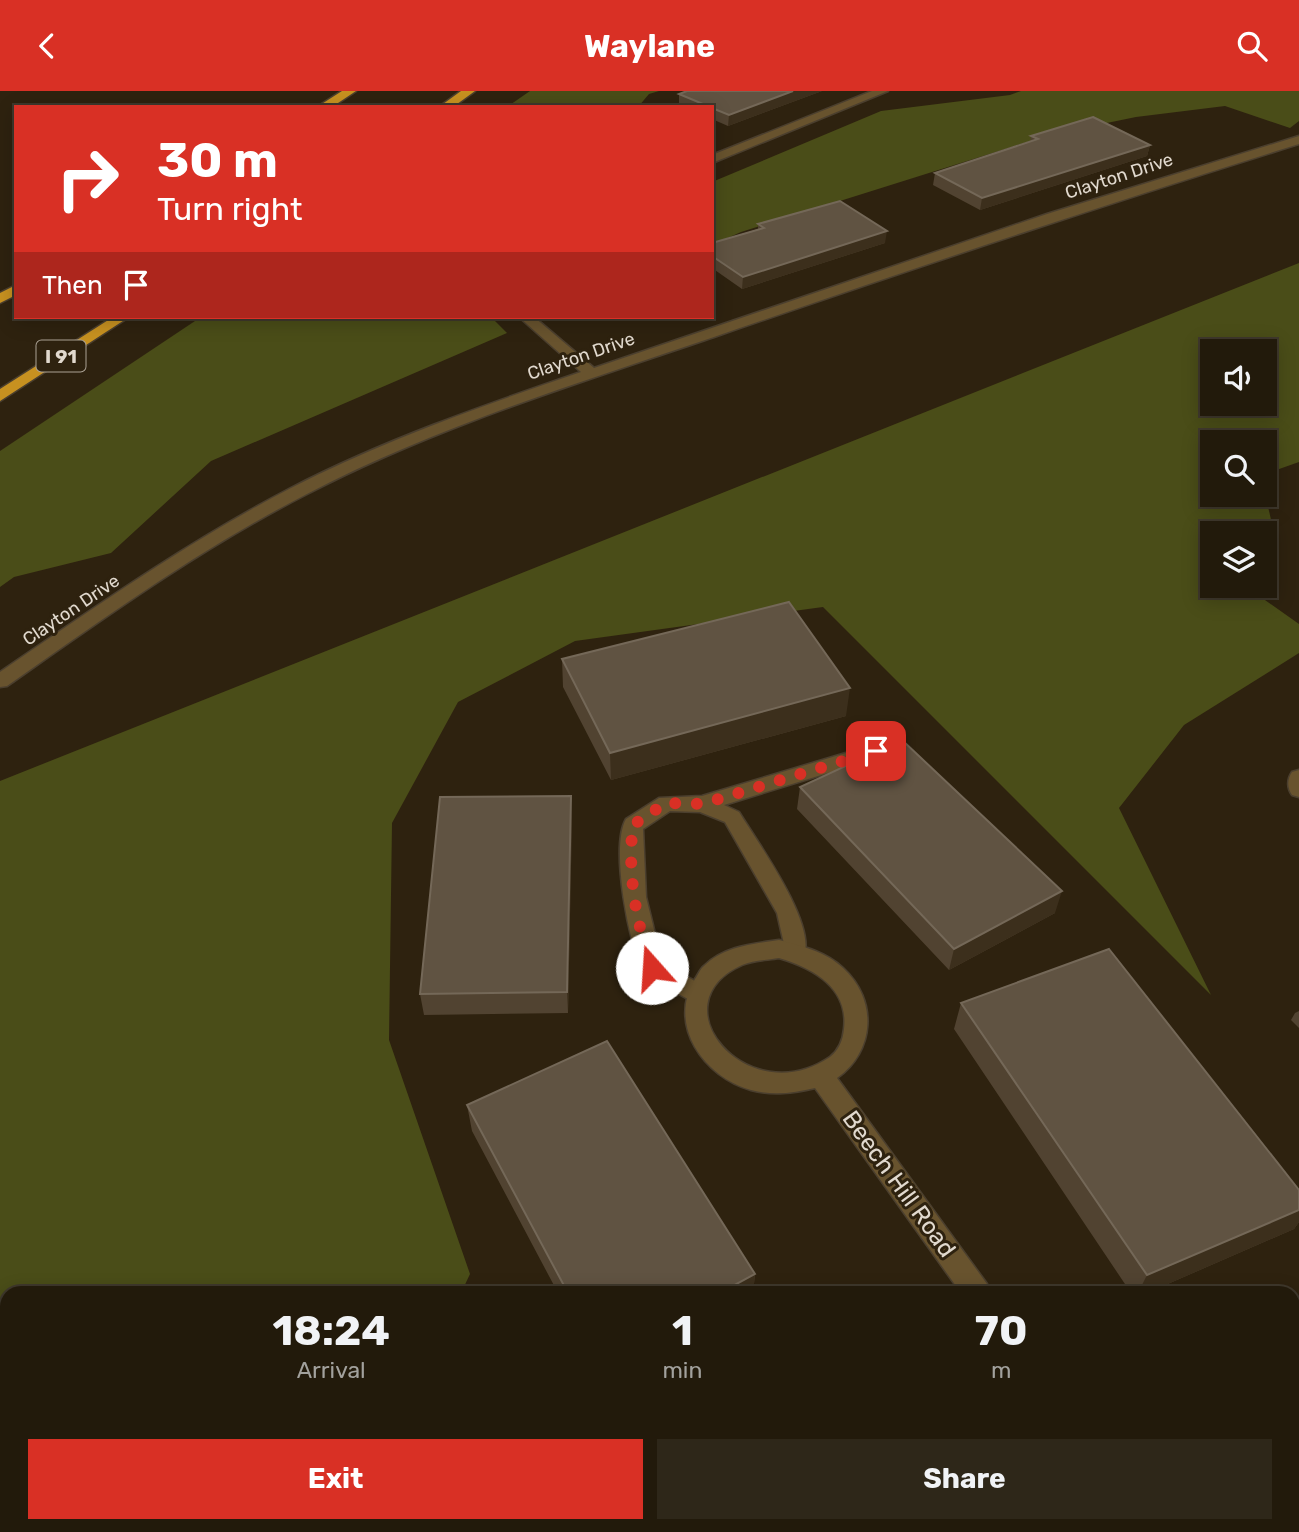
<!DOCTYPE html>
<html lang="en">
<head>
<meta charset="utf-8">
<style>
	:root { --surface:#221a0b; --page:#2e2719; --text:#f1f3f6; --muted:#a2a19d; --line:#3f382c; --accent:#d93025 }
	body { margin:0; font-family:Rubik,sans-serif; background:var(--page); color:var(--text); height:100vh; display:flex; flex-direction:column; font-size:26px; white-space:nowrap }
	* { box-sizing:border-box; margin:0 }
	p { font-size:23px; color:var(--muted) }
	.icon { flex:none; width:38px; height:38px; fill:none; stroke:currentColor; stroke-width:2; stroke-linecap:round; stroke-linejoin:round }
	.map { position:relative; flex:1; overflow:hidden }
	.panel { position:absolute; left:0px; top:1195px; width:1300px; height:247px; display:flex; flex-direction:column; background:var(--surface); border-radius:21px 21px 0 0; box-shadow:0 4px 18px #0003,0 0 0 2px var(--line) }
	.panel>* { flex:none }
	.banner { position:absolute; left:14px; top:14px; width:700px; height:214px; border-radius:0px; box-shadow:0 4px 18px #0003,0 0 0 2px var(--line); background:#d93025; color:#fff; overflow:hidden }
	.buttons { position:absolute; left:1200px; top:248px; display:grid; gap:14px }
	.buttons a { display:grid; place-items:center; width:77px; height:77px; border-radius:0px; background:var(--surface); box-shadow:0 4px 18px #0003,0 0 0 2px var(--line); font-size:35px }
	.pin { position:absolute; display:grid; place-items:center; width:60px; height:60px; color:#fff; margin:-30px; border-radius:14px; box-shadow:0 4px 10px #0006 }
	.me { position:absolute; width:77px; margin:-38px; rotate:341deg; stroke-linejoin:round; filter:drop-shadow(0 0 5px #0008) }
	.turn { display:flex; align-items:center; gap:24px; height:147px; padding:0 28px; font-size:32px }
	.turn .icon { width:91px; height:91px; stroke-width:2.5 }
	.turn b { display:block; font-size:49px; line-height:60px }
	.then { display:flex; align-items:center; height:66px; padding:0 28px; background:#0003; gap:14px; font-size:26px }
	.eta { display:flex; justify-content:space-evenly; align-items:center; height:119px; text-align:center }
	.eta b { font-size:42px; font-weight:700; line-height:49px }
	.button { display:flex; gap:14px; margin-top:auto; padding:14px 28px }
	.button a { flex:1; height:80px; border-radius:0px; background:var(--accent); color:#fff; font-size:28px; font-weight:700; line-height:80px; text-align:center }
	.button a+a { background:var(--page); color:var(--text) }
	header { display:flex; justify-content:space-between; align-items:center; height:91px; padding:0 28px; background:var(--accent); color:#fff; font-size:32px; font-weight:700 }
	.map>svg:first-child { display:block }
	.forest { fill:#4a4d18; fill-rule:evenodd }
	.lines { fill:none; stroke-linecap:round; stroke-linejoin:round }
	.lane-casing { stroke:#4b3f2e; stroke-width:3 }
	.street-casing { stroke:#4b3f2e; stroke-width:3 }
	.highway-casing { stroke:#4b3f2e; stroke-width:3 }
	.lane { fill:#68532e; fill-rule:evenodd }
	.street { fill:#68532e; fill-rule:evenodd }
	.highway { fill:#c79120; fill-rule:evenodd }
	.wall { fill:#514331 }
	.shaded-wall { fill:#3c2f1c }
	.building { fill:#605342; stroke:#746858; stroke-width:2 }
	.route { stroke:#d93025; stroke-width:12; stroke-dasharray:0 21.6 }
	.labels { text-anchor:middle; dominant-baseline:central; stroke-width:6; stroke-linejoin:round; paint-order:stroke }
	.far-street-label { font-size:18px; fill:#e1d9ce; stroke:#2e220f }
	.shield { fill:#2e220f; stroke:#aba295; stroke-width:2 }
	.shield-label { font-size:19px; font-weight:bold; fill:#e1d9ce }
	.near-street-label { font-size:24px; fill:#e1d9ce; stroke:#2e220f }
</style>
</head>
<body>
<header><svg class="icon" aria-label="back" viewBox="0 0 24 24"><path d="M15 5l-7 7 7 7"/></svg>Waylane<svg class="icon" aria-label="search" viewBox="0 0 24 24"><circle cx="10" cy="10" r="6"/><path d="M15 15l6 6"/></svg></header>
<div class="map">
<svg width="1299" height="1441" viewBox="0 0 1299 1441">
	<rect width="100%" height="100%" fill="#2e220f"/>
	<!-- forest -->
	<path class="forest" d="M530 0H659L649 3 638 16H507Z
		M1021 0H1299V30L1290 37 1225 15 1136 26 1053 43 741 141 712 154V91L881 20 1010 4Z
		M1299 172V371L1265 383V352H1213V404L1265 403 1277 454 1265 459V443H1213V495H1245L1299 533V562L1184 634 1119 717 1211 904 823 516 575 550 458 611 392 732 389 949 470 1183 461 1202H7V1435H344L341 1441H0V690ZM1213 261H1265V313H1213Z
		M201 226H491L507 242 211 370 111 462 14 486 0 496V360Z"/>
	<g class="lines">
		<!-- lane casing -->
		<g class="lane-casing">
			<path id="lane" d="M876 653 883 655 886 660 883 665 724 714 739 721C756 749 819 836 803 866L795 869 787 866 777 822 725 731 700 721 670 720 643 738 646 806 662 871 705 896 709 903 705 910 697 913 644 884C629 855 610 756 626 728L659 707 702 705Z"/>
		</g>
		<!-- street casing -->
		<g class="street-casing">
			<path id="street" d="M872 0H888L712 72V64Z
				M1299 45V53C1103 114 908 179 714 246 576 293 435 336 305 404 200 458 104 527 7 595L0 596V581C95 516 189 450 291 397 384 349 482 315 581 281L519 226H534L594 277 1047 123Z
				M1299 679V706L1292 704C1287 697 1287 688 1292 681Z
				M779 849C801 855 825 860 843 877 878 909 875 960 837 987L987 1193 991 1202H961L815 997C794 1002 773 1005 751 999 704 986 667 934 695 888 698 884 700 878 704 875 724 855 753 853 779 849ZM779 867C813 877 849 897 844 938 843 949 839 959 830 966 748 1022 655 913 742 874 753 869 768 869 779 867Z
				M1128 1435H1159L1161 1441H1130Z"/>
		</g>
		<!-- highway casing -->
		<g class="highway-casing">
			<path id="highway" d="M342 0H356L332 16H317Z
				M461 0H475L453 16H439Z
				M16 194V204L0 212V202Z
				M113 226H129L0 310V298Z"/>
		</g>
		<!-- lane -->
		<use href="#lane" class="lane"/>
		<!-- street -->
		<use href="#street" class="street"/>
		<!-- highway -->
		<use href="#highway" class="highway"/>
	</g>
	<!-- wall -->
	<path class="wall" d="M822 0 728 35 712 28V16H684L679 14V3Z
		M1031 45 1150 54 1147 65 980 119 933 94 935 82 1030 51Z
		M758 133 885 152 742 198 712 177V152L758 138Z
		M562 568 846 625 611 689 563 596Z
		M800 696 1055 822 949 879 797 718Z
		M572 727 568 922 424 924 420 903Z
		M961 912 1299 1099V1131L1294 1138 1147 1202H1131L954 938Z
		M1299 920V937L1291 929 1295 922Z
		M467 1014 755 1183 753 1202H558L472 1040Z
		M1299 1246V1441H1272L1269 1435H1293V1248Z
		M724 1435H993L997 1441H727Z"/>
	<!-- shaded-wall -->
	<path class="shaded-wall" d="M793 0H822L728 35 729 24Z
		M1150 54 1147 65 980 119 982 107Z
		M887 140 885 152 742 198 743 186Z
		M850 597 846 625 611 689 610 662Z
		M571 705 572 727 568 922 567 901Z
		M1062 800 1055 822 949 879 954 858Z
		M1299 1119V1131L1294 1138 1147 1202H1138L1147 1184Z
		M755 1183 753 1202H720Z"/>
	<!-- building -->
	<path class="building" d="M687 0H793L729 24 712 17V16H710L679 3Z
		M1093 26 1150 54 982 107 935 82 1038 48 1031 45Z
		M840 110 887 140 743 186 712 165V152L764 137 758 133Z
		M789 511 850 597 610 662 562 568Z
		M902 649 1062 800 954 858 800 696Z
		M571 705 567 901 420 903 440 706Z
		M1109 858 1299 1099V1119L1147 1184 961 912Z
		M607 950 755 1183 720 1202H568L467 1014Z
		M1299 1246V1436L1293 1426V1248Z
		M737 1435H993L997 1441H740Z"/>
	<g class="lines">
		<!-- route -->
		<path class="route" d="M652 877C636 831 627 782 633 734L666 712 702 713 876 660"/>
	</g>
	<g class="labels">
		<!-- far-street labels -->
		<g class="far-street-label">
			<text transform="translate(1119 85) rotate(-18)">Clayton Drive</text>
			<text transform="translate(581 265) rotate(-19)">Clayton Drive</text>
			<text transform="translate(71 519) rotate(-34)">Clayton Drive</text>
		</g>
		<!-- shield labels -->
		<rect class="shield" x="36.5" y="249.5" width="49" height="31" rx="5"/>
		<g class="shield-label">
			<text x="61" y="265">I 91</text>
		</g>
		<!-- near-street labels -->
		<g class="near-street-label">
			<text transform="translate(899 1093) rotate(54)">Beech Hill Road</text>
		</g>
	</g>
</svg>
<div class="buttons">
<a><svg class="icon" aria-label="sound" viewBox="0 0 24 24"><path d="M4 9h4l5-4v14l-5-4H4zM17 9q2 3 0 6"/></svg></a>
<a><svg class="icon" aria-label="search" viewBox="0 0 24 24"><circle cx="10" cy="10" r="6"/><path d="M15 15l6 6"/></svg></a>
<a><svg class="icon" aria-label="layers" viewBox="0 0 24 24"><path d="M12 4l9 5-9 5-9-5zM3 14l9 5 9-5"/></svg></a>
</div>
<div class="pin" style="left:876px;top:660px;background:#d93025"><svg class="icon" aria-label="arrive" viewBox="0 0 24 24"><path d="M6 21V4h12l-3 4 3 4H6"/></svg></div>
<svg class="me" style="left:652px;top:877px" viewBox="-20 -20 40 40"><circle r="19" fill="#fff"/><path d="M0-13L10 11 0 6-10 11z" fill="#d93025"/></svg>
<div class="banner">
<div class="turn"><svg class="icon" aria-label="right" viewBox="0 0 24 24"><path d="M7 20v-9h11M14 6l5 5-5 5"/></svg><div><b>30 m</b>Turn right</div></div>
<div class="then">Then<svg class="icon" aria-label="arrive" viewBox="0 0 24 24"><path d="M6 21V4h12l-3 4 3 4H6"/></svg></div>
</div>
<section class="panel">
<div class="eta">
<div><b>18:24</b><p>Arrival</p></div>
<div><b>1</b><p>min</p></div>
<div><b>70</b><p>m</p></div>
</div>
<div class="button"><a>Exit</a><a>Share</a></div>
</section>
</div>
</body>
</html>
